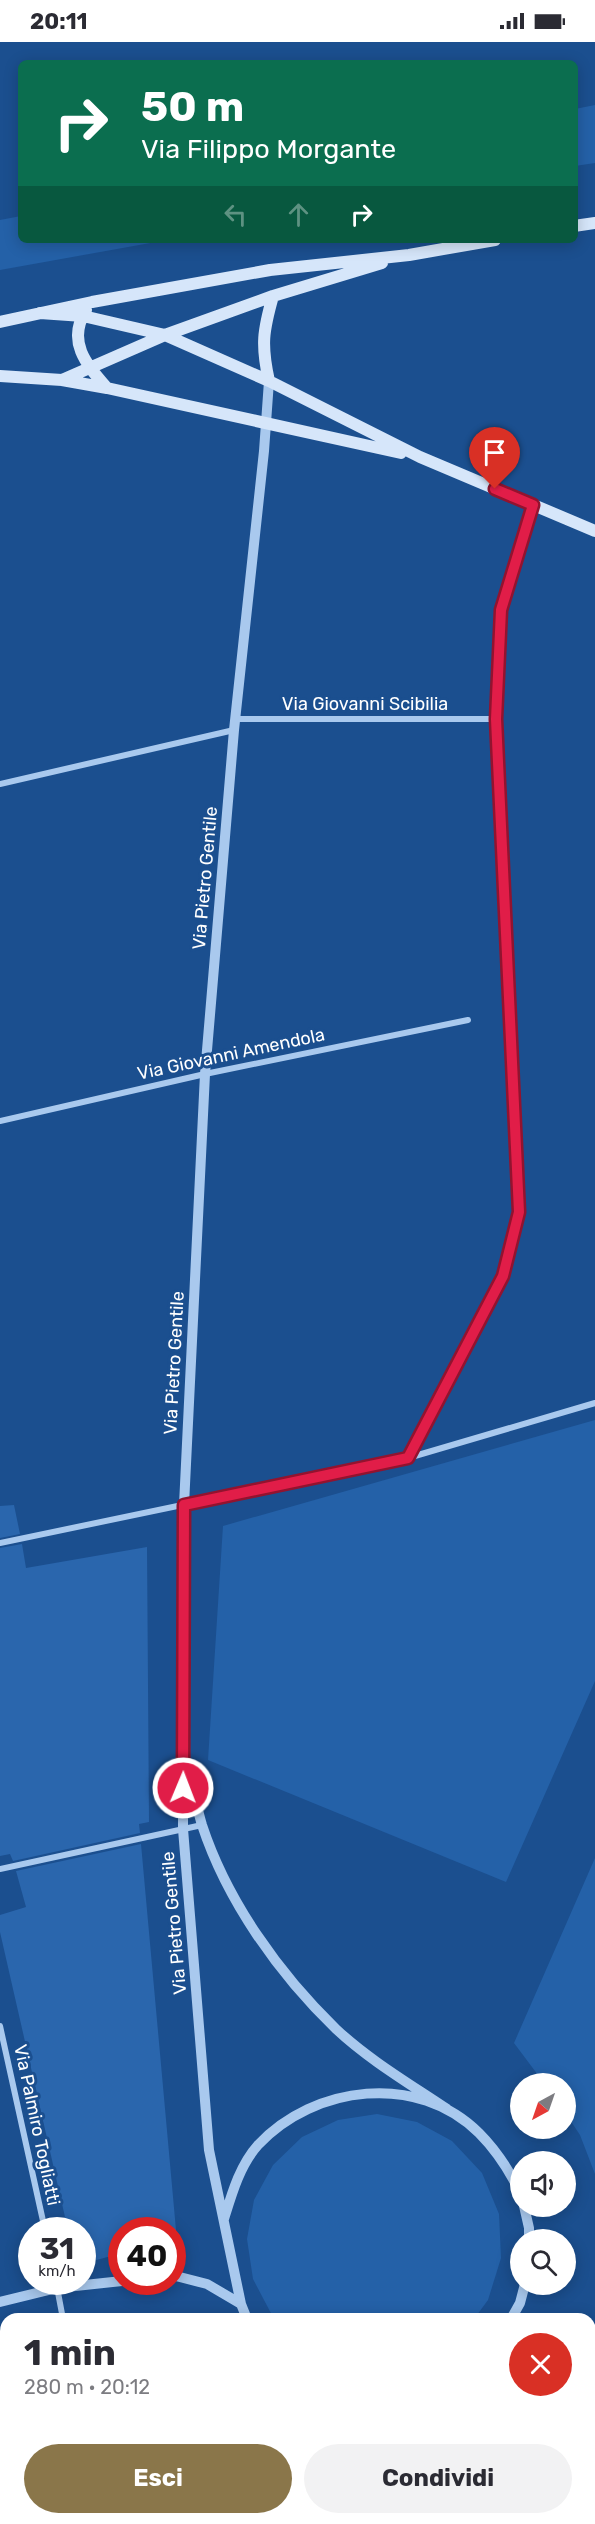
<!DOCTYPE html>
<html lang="it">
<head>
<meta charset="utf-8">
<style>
	:root { --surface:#fff; --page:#f2f2f3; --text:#2b2b33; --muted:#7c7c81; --accent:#8a764a }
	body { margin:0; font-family:Rubik,sans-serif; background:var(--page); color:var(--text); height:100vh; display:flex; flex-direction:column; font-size:22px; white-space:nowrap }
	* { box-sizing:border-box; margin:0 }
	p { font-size:20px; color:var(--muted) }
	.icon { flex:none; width:33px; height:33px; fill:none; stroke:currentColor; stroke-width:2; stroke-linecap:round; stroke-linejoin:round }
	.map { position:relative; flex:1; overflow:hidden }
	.panel { position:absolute; left:0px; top:2271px; width:596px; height:212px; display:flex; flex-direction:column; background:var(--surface); border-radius:18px 18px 0 0; box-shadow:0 3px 15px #0003 }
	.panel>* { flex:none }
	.guide { position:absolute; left:18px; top:18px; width:560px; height:183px; border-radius:9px; box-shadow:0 3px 15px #0003; background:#0b6e4f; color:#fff; overflow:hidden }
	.needle { width:39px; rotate:220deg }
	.controls { position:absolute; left:510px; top:2031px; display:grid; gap:12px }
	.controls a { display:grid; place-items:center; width:66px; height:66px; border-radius:50%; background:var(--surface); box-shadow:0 3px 15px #0003; font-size:30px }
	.speed { position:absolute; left:18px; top:2175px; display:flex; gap:12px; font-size:30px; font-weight:700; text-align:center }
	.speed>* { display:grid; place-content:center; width:78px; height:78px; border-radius:50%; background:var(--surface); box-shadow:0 3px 15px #0003; line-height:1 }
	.speed small { font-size:15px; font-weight:400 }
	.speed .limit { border:9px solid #d22; background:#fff; color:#111 }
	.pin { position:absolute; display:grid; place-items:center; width:51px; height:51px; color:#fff; margin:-62px -26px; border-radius:50% 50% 50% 0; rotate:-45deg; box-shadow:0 0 6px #0007 }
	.pin .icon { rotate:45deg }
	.me { position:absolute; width:66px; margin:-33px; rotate:1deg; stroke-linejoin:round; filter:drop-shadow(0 0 4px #0008) }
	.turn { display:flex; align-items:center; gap:21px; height:126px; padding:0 24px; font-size:27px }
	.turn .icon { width:78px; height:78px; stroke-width:2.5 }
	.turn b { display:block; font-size:42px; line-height:51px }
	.lanes { display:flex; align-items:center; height:57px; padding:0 24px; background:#0003; justify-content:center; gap:30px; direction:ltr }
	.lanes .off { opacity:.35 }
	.round { display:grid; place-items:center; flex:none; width:63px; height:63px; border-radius:32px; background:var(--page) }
	.overview { display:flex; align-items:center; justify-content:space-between; height:102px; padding:0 24px }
	h1 { font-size:36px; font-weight:700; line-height:45px }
	.cta { display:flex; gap:12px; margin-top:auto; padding:12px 24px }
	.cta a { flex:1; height:69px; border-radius:36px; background:var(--accent); color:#fff; font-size:24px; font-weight:700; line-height:69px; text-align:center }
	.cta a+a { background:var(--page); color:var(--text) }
	.status { display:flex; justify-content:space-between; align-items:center; height:42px; padding:0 30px; background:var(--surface); direction:ltr }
	.status svg { height:16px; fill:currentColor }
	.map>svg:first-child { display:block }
	.green { fill:#2461a8 }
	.building { fill:#2a66ad }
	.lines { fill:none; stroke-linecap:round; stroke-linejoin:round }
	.minor { stroke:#a9c9ee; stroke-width:6 }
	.tertiary { stroke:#a9c9ee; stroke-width:10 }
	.secondary { stroke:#d6e6fa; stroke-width:12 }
	.route-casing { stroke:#92132f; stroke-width:15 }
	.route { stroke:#e11d48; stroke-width:10 }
	.labels { text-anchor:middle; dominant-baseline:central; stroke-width:6; stroke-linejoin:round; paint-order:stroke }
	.street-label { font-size:18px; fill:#fff; stroke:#1b4f8f }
</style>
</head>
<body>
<div class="status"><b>20:11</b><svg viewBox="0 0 49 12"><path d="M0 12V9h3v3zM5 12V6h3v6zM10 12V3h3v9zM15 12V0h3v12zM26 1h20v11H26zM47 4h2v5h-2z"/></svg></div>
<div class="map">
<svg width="595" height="2482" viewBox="0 0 595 2482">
	<rect width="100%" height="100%" fill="#1b4f8f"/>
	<!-- green -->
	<path class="green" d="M595 63V121L575 124V67Z
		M21 174V198H167L0 228V178Z
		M595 1378V1639L506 1840 208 1718 223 1484Z
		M595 1816V2132L580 2093 566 2072V2042L544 2041 514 2001Z
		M377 2072 417 2080 452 2099 482 2131 499 2172 501 2216 488 2258 474 2277H274L253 2237 247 2197 254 2158 273 2123 302 2095 338 2078Z
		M595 2311V2482H548V2477L590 2476V2324Z
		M347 2477V2476L409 2477 404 2482H349Z"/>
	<!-- building -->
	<path class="building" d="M14 1463 20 1492 0 1496V1464Z
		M22 1502 26 1526 147 1505 149 1780 139 1782 140 1791 13 1819 10 1812 0 1814V1506Z
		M141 1802 177 2199 172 2200V2188H122V2211L82 2222V2188H68L0 1890V1873L26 1865 16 1829Z"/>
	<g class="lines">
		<!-- minor -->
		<path class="minor" d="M235 677H496
			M0 742 234 688
			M0 1079 205 1032 468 978
			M408 1416 503 1234 519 1170 496 677 501 569 533 463
			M0 1501 408 1416 595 1361
			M0 1827 202 1783
			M0 1984 45 2188
			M56 2240 63 2277
			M103 2482 104 2476"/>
		<!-- tertiary -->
		<path class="tertiary" d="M188 1721C192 1741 196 1763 202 1783 227 1859 279 1932 336 1987 369 2018 410 2042 447 2067
			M524 2164 529 2186V2198
			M224 2177C232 2151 240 2123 258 2103 314 2043 418 2030 479 2091 497 2109 509 2128 520 2150
			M172 2233 207 2242 241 2262
			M0 2260 57 2246 122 2239
			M247 2277 241 2262 209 2108 183 1787 184 1463 205 1032 234 688 264 409 269 339
			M511 2277 520 2261 525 2242
			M316 2476 317 2482
			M428 2476V2482"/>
		<!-- secondary -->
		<path class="secondary" d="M574 184 595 181
			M86 268C66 300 87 323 107 346
			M40 271 83 274 165 293 269 339 420 415 595 489
			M0 280 92 260 270 228 409 213 495 198
			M0 334 62 338 107 346 401 411
			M62 338 165 293 273 254 382 221
			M269 339C261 303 263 289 273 254"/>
	</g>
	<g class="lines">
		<!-- route casing -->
		<g class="route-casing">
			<path id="route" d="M183 1746 184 1463 408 1416 503 1234 519 1170 496 677 501 568 533 463 495 447"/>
		</g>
		<!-- route -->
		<use href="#route" class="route"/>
	</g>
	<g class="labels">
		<!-- street labels -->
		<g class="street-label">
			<text x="365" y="662">Via Giovanni Scibilia</text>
			<text transform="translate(205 836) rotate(-85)">Via Pietro Gentile</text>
			<text transform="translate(231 1012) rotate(-12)">Via Giovanni Amendola</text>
			<text transform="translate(174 1321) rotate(-87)">Via Pietro Gentile</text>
			<text transform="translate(174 1881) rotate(-95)">Via Pietro Gentile</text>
			<text transform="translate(37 2083) rotate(78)">Via Palmiro Togliatti</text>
		</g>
	</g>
</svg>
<div class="controls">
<a><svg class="needle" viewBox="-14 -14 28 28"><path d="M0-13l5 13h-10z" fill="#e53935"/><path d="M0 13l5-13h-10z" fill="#7c7c81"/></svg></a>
<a><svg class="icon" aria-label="sound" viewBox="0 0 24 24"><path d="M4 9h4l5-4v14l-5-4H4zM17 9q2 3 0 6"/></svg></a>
<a><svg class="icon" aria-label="search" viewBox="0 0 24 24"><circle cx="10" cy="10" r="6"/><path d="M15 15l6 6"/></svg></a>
</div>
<div class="speed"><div>31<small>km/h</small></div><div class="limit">40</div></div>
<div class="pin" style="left:495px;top:447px;background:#d93025"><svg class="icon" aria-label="arrive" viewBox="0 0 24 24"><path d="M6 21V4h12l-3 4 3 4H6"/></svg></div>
<svg class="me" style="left:183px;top:1746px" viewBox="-20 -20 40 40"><circle r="17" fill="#e11d48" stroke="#fff" stroke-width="3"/><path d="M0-11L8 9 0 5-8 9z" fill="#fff"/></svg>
<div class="guide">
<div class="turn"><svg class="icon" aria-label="right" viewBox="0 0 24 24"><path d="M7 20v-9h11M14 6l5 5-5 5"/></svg><div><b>50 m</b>Via Filippo Morgante</div></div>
<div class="lanes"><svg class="icon off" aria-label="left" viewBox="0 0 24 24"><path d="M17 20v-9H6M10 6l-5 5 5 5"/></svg><svg class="icon off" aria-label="ahead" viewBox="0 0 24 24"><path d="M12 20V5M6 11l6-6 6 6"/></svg><svg class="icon" aria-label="right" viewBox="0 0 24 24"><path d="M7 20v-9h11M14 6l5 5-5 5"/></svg></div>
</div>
<section class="panel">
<div class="overview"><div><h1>1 min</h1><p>280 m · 20:12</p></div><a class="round" style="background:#d93025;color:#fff"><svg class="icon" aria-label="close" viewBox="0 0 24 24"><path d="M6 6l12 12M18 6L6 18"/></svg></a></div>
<div class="cta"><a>Esci</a><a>Condividi</a></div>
</section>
</div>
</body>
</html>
